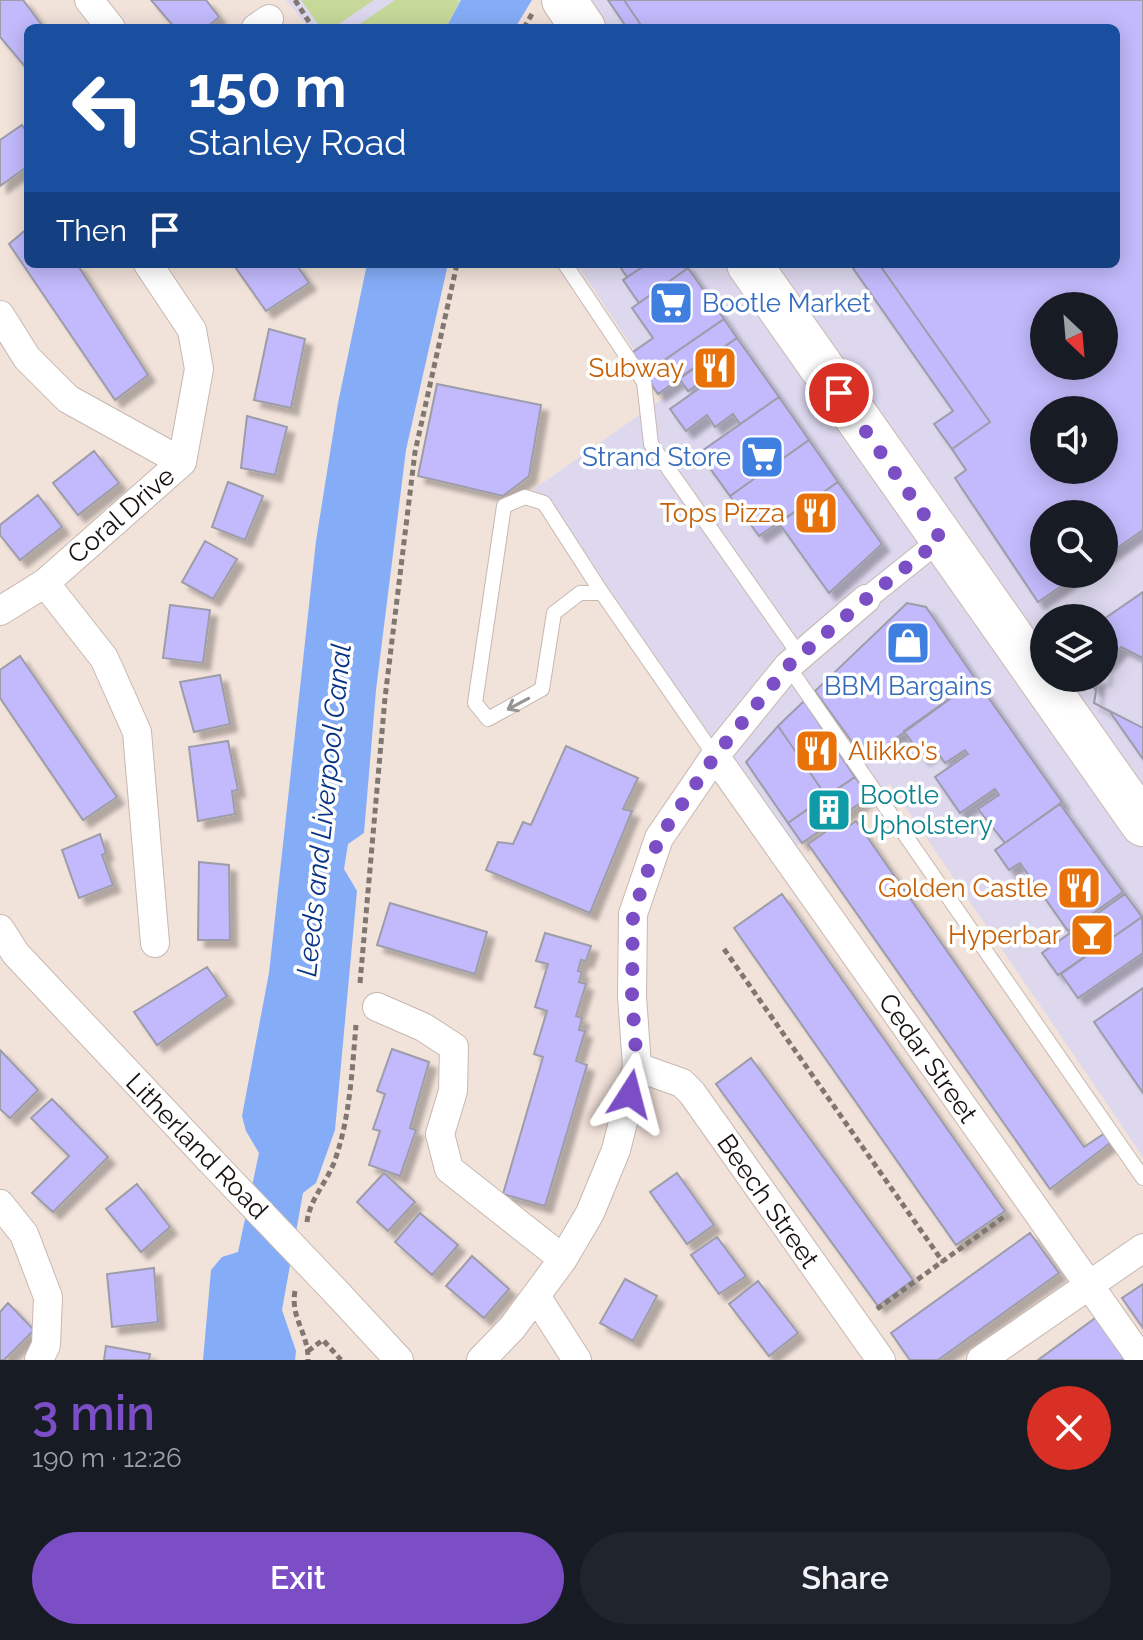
<!DOCTYPE html>
<html lang="en">
<head>
<meta charset="utf-8">
<style>
	:root { --surface:#171b24; --page:#20242c; --text:#f1f3f6; --muted:#9ea1a6; --accent:#7b4ec6 }
	body { margin:0; font-family:Raleway,sans-serif; background:var(--page); color:var(--text); height:100vh; display:flex; flex-direction:column; font-size:30px; white-space:nowrap }
	* { box-sizing:border-box; margin:0 }
	p { font-size:26px; color:var(--muted) }
	.icon { flex:none; width:44px; height:44px; fill:none; stroke:currentColor; stroke-width:2; stroke-linecap:round; stroke-linejoin:round }
	.map { position:relative; height:1360px; overflow:hidden }
	.drawer { display:flex; flex-direction:column; background:var(--surface); flex:1 }
	.drawer>* { flex:none }
	.guide { position:absolute; left:24px; top:24px; width:1096px; height:244px; border-radius:12px; box-shadow:0 4px 20px #0003; background:#1a4fa0; color:#fff; overflow:hidden }
	.needle { width:52px; rotate:154deg }
	.controls { position:absolute; left:1030px; top:292px; display:grid; gap:16px }
	.controls a { display:grid; place-items:center; width:88px; height:88px; border-radius:50%; background:var(--surface); box-shadow:0 4px 20px #0003; font-size:40px }
	.pin { position:absolute; display:grid; place-items:center; width:68px; height:68px; color:#fff; margin:-34px; border:4px solid #fff; border-radius:50%; box-shadow:0 2px 8px #0007 }
	.me { position:absolute; width:88px; margin:-44px; rotate:9deg; stroke-linejoin:round; filter:drop-shadow(0 0 6px #0008) }
	.turn { display:flex; align-items:center; gap:28px; height:168px; padding:0 32px; font-size:36px }
	.turn .icon { width:104px; height:104px; stroke-width:2.5 }
	.turn b { display:block; font-size:56px; line-height:68px }
	.then { display:flex; align-items:center; height:76px; padding:0 32px; background:#0003; gap:16px; font-size:30px }
	.round { display:grid; place-items:center; flex:none; width:84px; height:84px; border-radius:42px; background:var(--page) }
	.summary { display:flex; align-items:center; justify-content:space-between; height:136px; padding:0 32px }
	h1 { font-size:48px; font-weight:600; line-height:60px; color:var(--accent) }
	.cta { display:flex; gap:16px; margin-top:auto; padding:16px 32px }
	.cta a { flex:1; height:92px; border-radius:48px; background:var(--accent); color:#fff; font-size:32px; font-weight:600; line-height:92px; text-align:center }
	.cta a+a { background:var(--page); color:var(--text) }
	.map>svg:first-child { display:block }
	.commercial { fill:#ddd8ee; fill-rule:evenodd }
	.green { fill:#c6d999 }
	.water { fill:#85adf7 }
	.building { fill:#c2bafc; stroke:#9d9ca9; stroke-width:2; fill-rule:evenodd; filter:url(#shadow) }
	.lines { fill:none; stroke-linecap:round; stroke-linejoin:round }
	.service-casing { stroke:#c7b8b1; stroke-width:16 }
	.pedestrian-casing { stroke:#c7b8b1; stroke-width:24 }
	.minor-casing { stroke:#c7b8b1; stroke-width:30 }
	.primary-casing { stroke:#c7b8b1; stroke-width:46 }
	.path { stroke:#817771; stroke-width:5; stroke-dasharray:6 4; stroke-linecap:butt }
	.service { stroke:#fff; stroke-width:14 }
	.pedestrian { stroke:#fff; stroke-width:22 }
	.minor { stroke:#fff; stroke-width:28 }
	.primary { stroke:#fff; stroke-width:44 }
	.minor-bridge-casing { stroke:#c7b8b1; stroke-width:30; stroke-linecap:butt }
	.minor-bridge { stroke:#fff; stroke-width:28 }
	.oneway { stroke:#979593 }
	.route { stroke:#7b4ec6; stroke-width:14; stroke-dasharray:0 25.2 }
	.labels { text-anchor:middle; dominant-baseline:central; stroke-width:7; stroke-linejoin:round; paint-order:stroke }
	.shop-label { font-size:26px; fill:#366cbe; stroke:#fff; text-anchor:start }
	.food-label { font-size:26px; fill:#c56008; stroke:#fff; text-anchor:end }
	.street-label { font-size:26px; fill:#181310; stroke:#fff }
	.culture-label { font-size:26px; fill:#0d838f; stroke:#fff; text-anchor:start }
	.water-label { font-size:28px; font-style:italic; fill:#093486; stroke:#fff }
</style>
</head>
<body>
<div class="map">
<svg width="1143" height="1360" viewBox="0 0 1143 1360">
	<defs>
		<filter id="shadow"><feDropShadow dx="7" dy="7" stdDeviation="2" flood-color="#0004"/></filter>
	</defs>
	<rect width="100%" height="100%" fill="#f1e2da"/>
	<!-- commercial -->
	<path class="commercial" d="M286 0H461L446 28H309Z
		M579 0H1143V1157L890 784 784 854 534 489 665 397 577 264H1116V28H549ZM1044 306H1104V366H1044ZM1044 410H1104V470H1044ZM1044 514H1104V574H1044ZM1044 618H1104V678H1044Z"/>
	<!-- green -->
	<path class="green" d="M301 0H374L333 28H321Z
		M395 0H455L460 1 446 28H354Z"/>
	<!-- water -->
	<path class="water" d="M461 0H532L515 28H446Z
		M367 264H448L406 450 376 690 364 833 348 844 344 869 357 891 335 1130 316 1183 303 1193 282 1310 296 1351 295 1360H203L211 1270 222 1257 238 1252 259 1153 246 1131 242 1116 269 973 316 541 338 403Z"/>
	<!-- building -->
	<path class="building" d="M0 0H23L44 28H28V70L0 37Z
		M151 0H206L219 17 206 28H175Z
		M608 0H624L643 28H627Z
		M624 0H1143V530L1104 557V514H1044V574H1079L1038 602 955 478 966 470 952 449 990 422 879 264H1116V28H643ZM1044 306H1104V366H1044ZM1044 410H1104V470H1044Z
		M22 125 28 134V166L0 186V140Z
		M28 228V264H77L148 375 115 400 9 244Z
		M233 264H296L309 283 266 311Z
		M618 264H647L627 277Z
		M647 264H685L688 268 639 303 623 280Z
		M850 264H879L990 422 952 449 934 424 953 411Z
		M688 268 724 319 644 374 630 354 653 338 632 308Z
		M724 319 737 338 658 394 644 374Z
		M269 329 305 339 291 408 254 400Z
		M737 338 779 397 740 424 733 414 715 427 707 415 686 431 670 409 708 382 706 379 688 391 679 378Z
		M437 384 541 405 529 476 503 496 418 476Z
		M779 397 809 440 730 496 699 453Z
		M247 416 287 427 275 475 241 468Z
		M809 440 838 482 759 536 730 496Z
		M94 451 119 483 78 515 53 483Z
		M228 482 263 496 245 540 212 527Z
		M838 482 882 544 829 593 779 523Z
		M38 495 62 527 20 560 0 535V525Z
		M205 541 237 559 213 599 182 582Z
		M1143 592V759L1110 712 1094 703 1096 691 1087 678H1104V619Z
		M907 603 926 607 976 680 877 752 872 745 861 754 815 691Z
		M170 605 210 610 203 663 163 658Z
		M1121 647 1143 658V728L1094 703 1098 678H1104V666Z
		M20 656 117 797 83 820 0 698V670Z
		M220 675 230 724 194 732 180 682Z
		M976 680 1062 802 1005 843 978 809 999 795 995 789 960 813 935 777 968 754 965 750 945 763 935 749 923 758 904 731Z
		M804 701 855 777 826 796 778 726Z
		M778 726 826 796 788 823 746 762Z
		M228 741 238 790 232 791 235 814 198 821 189 747Z
		M566 746 638 778 623 809 632 811 590 913 486 870 498 842 513 844 523 822 531 825Z
		M855 777 869 797 802 843 788 823Z
		M1060 804 1123 892 1068 931 1020 863 1009 870 995 850Z
		M841 821 846 828 856 821 1084 1147 1108 1131 1114 1140 1050 1189 808 844Z
		M100 834 106 853 102 855 113 885 79 898 62 850Z
		M199 862 229 865 230 940H198Z
		M782 894 1005 1211 956 1245 734 928Z
		M1125 894 1142 917 1058 975 1042 953Z
		M390 903 487 932 475 974 377 945Z
		M1142 917 1143 953 1078 998 1061 974Z
		M545 933 591 946 586 961 581 960 578 971 582 972 579 982 586 984 576 1016 582 1018 579 1030 585 1031 576 1061 587 1065 545 1206 503 1194 543 1057 534 1054 547 1011 535 1007 548 964 536 961Z
		M207 967 227 996 157 1045 134 1012Z
		M1143 988V1093L1094 1022Z
		M392 1049 429 1062 410 1128 416 1130 400 1176 369 1165 380 1131 373 1129 385 1094 377 1091Z
		M0 1050 38 1090 10 1118 0 1109Z
		M751 1058 913 1280 878 1306 716 1084Z
		M52 1099 108 1157 53 1212 32 1193 69 1156 31 1118Z
		M384 1173 415 1202 388 1231 357 1202Z
		M677 1173 714 1225 687 1244 650 1192Z
		M137 1184 170 1227 141 1252 106 1209Z
		M420 1213 458 1245 432 1275 395 1242Z
		M1030 1233 1059 1273 938 1360H910L891 1333Z
		M717 1237 746 1276 719 1294 691 1255Z
		M472 1256 509 1289 484 1318 446 1286Z
		M154 1268 158 1322 112 1327 107 1274Z
		M625 1279 657 1296 633 1341 600 1323Z
		M758 1281 798 1333 769 1356 729 1304Z
		M1143 1284V1328L1122 1298Z
		M8 1303 34 1330 4 1360H0V1312Z
		M1098 1316 1129 1360H1038Z
		M106 1346 150 1354 149 1360H104Z"/>
	<g class="lines">
		<!-- service casing -->
		<g class="service-casing">
			<path id="service" d="M565 264 644 382 651 444 800 656
				M602 593H580L554 613 542 689 488 719 475 703 504 506 525 497 544 503 602 593 715 756
				M788 666 1143 1178"/>
		</g>
		<!-- pedestrian casing -->
		<g class="pedestrian-casing">
			<path id="pedestrian" d="M866 599 941 539"/>
		</g>
		<!-- minor casing -->
		<g class="minor-casing">
			<path id="minor" d="M89 0 111 28
				M256 28 269 19
				M0 315 27 358 68 399 182 462
				M45 583 104 658 137 732 155 943
				M0 611 45 583 182 462 199 369 192 330 148 264
				M715 756 1142 1360
				M0 929 16 954 209 1159
				M377 1007 423 1027 454 1047 453 1091 440 1134 449 1169 563 1259
				M637 1067 682 1083 692 1093 881 1360
				M0 1204 24 1234 48 1297 46 1345 39 1360
				M338 1294 399 1360
				M536 1296 577 1360
				M481 1360 512 1328 563 1259 590 1213 616 1150 637 1067 632 996 633 914 659 838 715 756 788 666 866 599
				M981 1360 1143 1248"/>
		</g>
		<!-- primary casing -->
		<g class="primary-casing">
			<path id="primary" d="M564 0 583 28
				M749 264 1143 824"/>
		</g>
		<!-- path -->
		<path class="path" d="M295 0 313 28
			M524 28 532 14
			M724 949 943 1262
			M360 983 385 698 415 452 457 264
			M307 1222C310 1198 327 1183 335 1160 350 1117 352 1071 356 1025
			M295 1291C290 1318 309 1334 308 1360
			M877 1309 1005 1216
			M308 1351 323 1340 341 1360"/>
		<!-- service -->
		<use href="#service" class="service"/>
		<!-- pedestrian -->
		<use href="#pedestrian" class="pedestrian"/>
		<!-- minor -->
		<use href="#minor" class="minor"/>
		<!-- primary -->
		<use href="#primary" class="primary"/>
		<!-- minor-bridge casing -->
		<g class="minor-bridge-casing">
			<path id="minor-bridge" d="M209 1159 338 1294"/>
		</g>
		<!-- minor-bridge -->
		<use href="#minor-bridge" class="minor-bridge"/>
	</g>
	<!-- one-way arrows -->
	<defs><path id="oneway-shaft" d="M-6 0H5M1.5-3L5.5 0L1.5 3" fill="none" stroke-width="1.6" stroke-linecap="round" stroke-linejoin="round" transform="scale(2)"/></defs>
	<use class="oneway" href="#oneway-shaft" transform="translate(518 704) rotate(152)"/>
	<g class="lines">
		<!-- route -->
		<path class="route" d="M630 1094 637 1067 632 996 633 914 659 838 715 756 788 666 866 599 941 539 839 393"/>
	</g>
	<!-- icons -->
	<defs>
		<g id="supermarket-square" transform="scale(2.3)"><rect x="-9" y="-9" width="18" height="18" rx="4" fill="#3f7fe0" stroke="#fff"/><path d="M-6-5.5h2.5l.6 2H6L4.5 2H-2.5L-4.4-4H-6ZM-1.5 3.2a1.3 1.3 0 1 0 .1 0ZM3 3.2a1.3 1.3 0 1 0 .1 0Z" fill="#fff"/></g>
		<g id="restaurant-square" transform="scale(2.3)"><rect x="-9" y="-9" width="18" height="18" rx="4" fill="#e8710a" stroke="#fff"/><path d="M-5-6h1v4h1v-4h1v4h1v-4h1v5L-1.5 .5V6h-2V.5L-5-1ZM5-6V6H3V1.5H1.5Q1.5-4 5-6Z" fill="#fff"/></g>
		<g id="shop-square" transform="scale(2.3)"><rect x="-9" y="-9" width="18" height="18" rx="4" fill="#3f7fe0" stroke="#fff"/><path d="M-5-2.5h2.3a2.7 3.5 0 0 1 5.4 0H5L5.5 6h-11ZM-1.5-2.5h3a1.5 2.3 0 0 0-3 0Z" fill="#fff"/></g>
		<g id="building-square" transform="scale(2.3)"><rect x="-9" y="-9" width="18" height="18" rx="4" fill="#0f9aa8" stroke="#fff"/><path d="M-4-6H4V6H1V3H-1V6H-4ZM-2.5-4.3h1.7v1.8h-1.7ZM.8-4.3h1.7v1.8H.8ZM-2.5-1h1.7V.8h-1.7ZM.8-1h1.7V.8H.8Z" fill="#fff"/></g>
		<g id="bar-square" transform="scale(2.3)"><rect x="-9" y="-9" width="18" height="18" rx="4" fill="#e8710a" stroke="#fff"/><path d="M-6-5H6L.8 .8V4.5H3.5V6h-7V4.5H-.8V.8Z" fill="#fff"/></g>
	</defs>
	<g fill-rule="evenodd">
		<use href="#supermarket-square" x="671" y="303"/>
		<use href="#restaurant-square" x="715" y="368"/>
		<use href="#supermarket-square" x="762" y="457"/>
		<use href="#restaurant-square" x="816" y="513"/>
		<use href="#shop-square" x="908" y="643"/>
		<use href="#restaurant-square" x="817" y="751"/>
		<use href="#building-square" x="829" y="810"/>
		<use href="#restaurant-square" x="1079" y="888"/>
		<use href="#bar-square" x="1092" y="935"/>
	</g>
	<g class="labels">
		<!-- shop labels -->
		<g class="shop-label">
			<text x="702" y="303">Bootle Market</text>
			<text x="731" y="457" text-anchor="end">Strand Store</text>
			<text x="908" y="686" text-anchor="middle">BBM Bargains</text>
		</g>
		<!-- food labels -->
		<g class="food-label">
			<text x="684" y="368">Subway</text>
			<text x="785" y="513">Tops Pizza</text>
			<text x="848" y="751" text-anchor="start">Alikko's</text>
			<text x="1048" y="888">Golden Castle</text>
			<text x="1061" y="935">Hyperbar</text>
		</g>
		<!-- street labels -->
		<g class="street-label">
			<text transform="translate(121 515) rotate(-41)">Coral Drive</text>
			<text transform="translate(928 1058) rotate(55)">Cedar Street</text>
			<text transform="translate(197 1146) rotate(46)">Litherland Road</text>
			<text transform="translate(768 1201) rotate(55)">Beech Street</text>
		</g>
		<!-- culture labels -->
		<g class="culture-label">
			<text x="860" y="795">Bootle<tspan x="860" dy="30">Upholstery</tspan></text>
		</g>
		<!-- water labels -->
		<g class="water-label">
			<text transform="translate(324 810) rotate(-84)">Leeds and Liverpool Canal</text>
		</g>
	</g>
</svg>
<div class="controls">
<a><svg class="needle" viewBox="-14 -14 28 28"><path d="M0-13l5 13h-10z" fill="#e53935"/><path d="M0 13l5-13h-10z" fill="#9ea1a6"/></svg></a>
<a><svg class="icon" aria-label="sound" viewBox="0 0 24 24"><path d="M4 9h4l5-4v14l-5-4H4zM17 9q2 3 0 6"/></svg></a>
<a><svg class="icon" aria-label="search" viewBox="0 0 24 24"><circle cx="10" cy="10" r="6"/><path d="M15 15l6 6"/></svg></a>
<a><svg class="icon" aria-label="layers" viewBox="0 0 24 24"><path d="M12 4l9 5-9 5-9-5zM3 14l9 5 9-5"/></svg></a>
</div>
<div class="pin" style="left:839px;top:393px;background:#d93025"><svg class="icon" aria-label="arrive" viewBox="0 0 24 24"><path d="M6 21V4h12l-3 4 3 4H6"/></svg></div>
<svg class="me" style="left:630px;top:1094px" viewBox="-20 -20 40 40"><path d="M0-17L14 15 0 8-14 15z" fill="#7b4ec6" stroke="#fff" stroke-width="4"/></svg>
<div class="guide">
<div class="turn"><svg class="icon" aria-label="left" viewBox="0 0 24 24"><path d="M17 20v-9H6M10 6l-5 5 5 5"/></svg><div><b>150 m</b>Stanley Road</div></div>
<div class="then">Then<svg class="icon" aria-label="arrive" viewBox="0 0 24 24"><path d="M6 21V4h12l-3 4 3 4H6"/></svg></div>
</div>
</div>
<section class="drawer">
<div class="summary"><div><h1>3 min</h1><p>190 m · 12:26</p></div><a class="round" style="background:#d93025;color:#fff"><svg class="icon" aria-label="close" viewBox="0 0 24 24"><path d="M6 6l12 12M18 6L6 18"/></svg></a></div>
<div class="cta"><a>Exit</a><a>Share</a></div>
</section>
</body>
</html>
